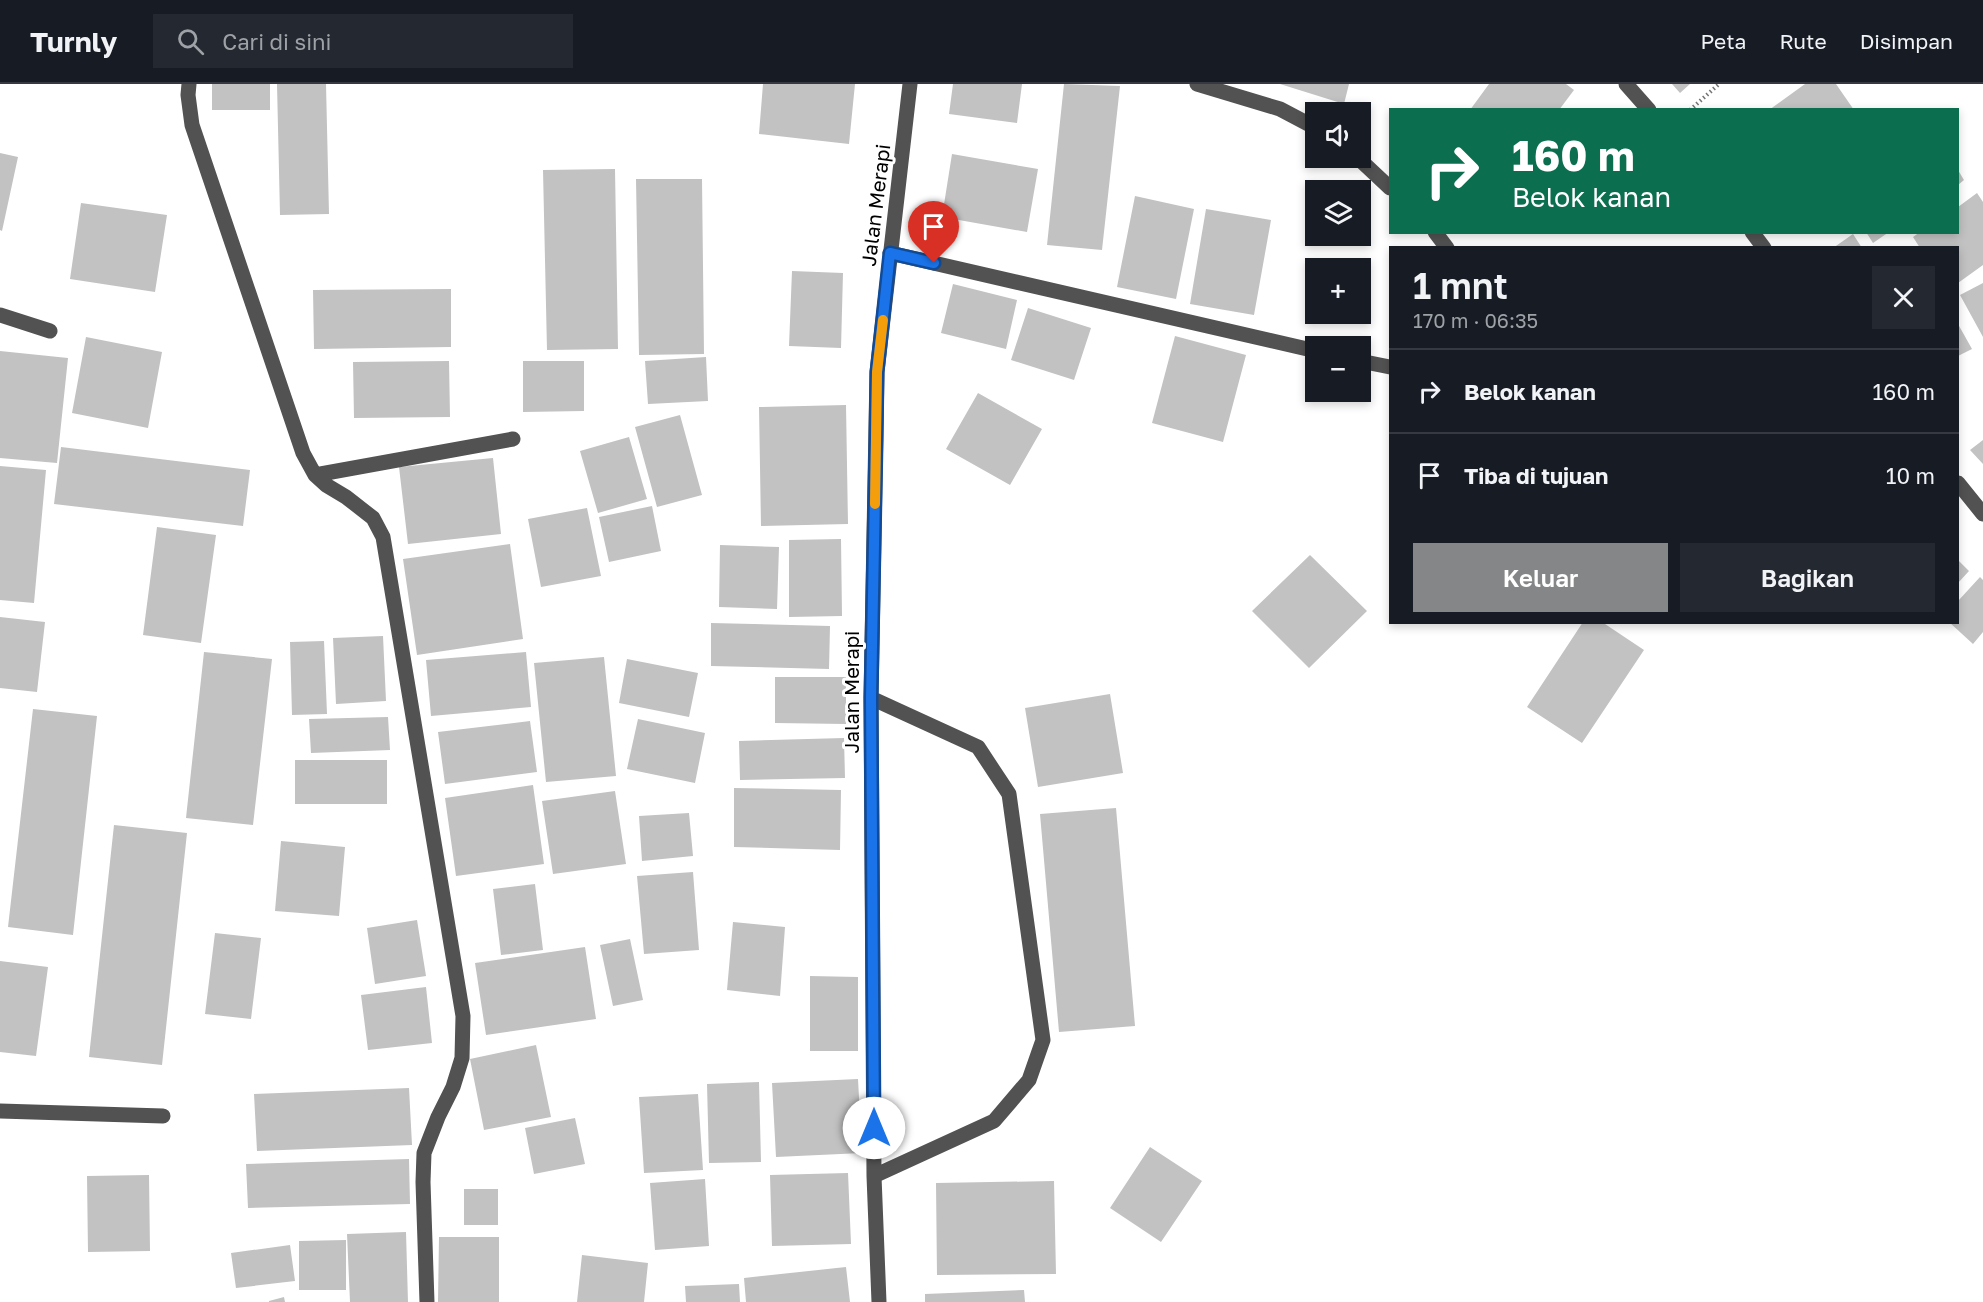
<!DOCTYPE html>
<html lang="id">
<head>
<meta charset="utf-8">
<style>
	:root { --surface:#171b24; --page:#242831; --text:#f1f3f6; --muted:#9ea1a6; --line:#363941; --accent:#858687 }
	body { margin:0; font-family:"Golos Text",sans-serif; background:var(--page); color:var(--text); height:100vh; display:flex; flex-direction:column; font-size:22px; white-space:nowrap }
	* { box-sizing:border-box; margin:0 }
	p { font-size:20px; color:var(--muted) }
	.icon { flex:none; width:33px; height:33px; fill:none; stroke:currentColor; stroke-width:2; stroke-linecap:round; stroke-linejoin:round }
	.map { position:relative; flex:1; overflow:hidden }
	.panel { position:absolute; left:1389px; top:162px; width:570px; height:378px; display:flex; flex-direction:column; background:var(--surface); border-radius:0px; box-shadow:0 3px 9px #0003 }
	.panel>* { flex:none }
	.banner { position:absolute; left:1389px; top:24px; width:570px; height:126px; border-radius:0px; box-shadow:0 3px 9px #0003; background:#0b6e4f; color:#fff; overflow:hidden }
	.tools { position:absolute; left:1305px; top:18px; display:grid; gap:12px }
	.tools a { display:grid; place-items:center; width:66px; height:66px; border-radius:0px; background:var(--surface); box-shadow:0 3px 9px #0003; font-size:30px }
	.pin { position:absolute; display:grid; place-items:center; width:51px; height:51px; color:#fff; margin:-62px -26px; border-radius:50% 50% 50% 0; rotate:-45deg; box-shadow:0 0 6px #0007 }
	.pin .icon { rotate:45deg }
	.me { position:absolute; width:66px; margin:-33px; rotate:0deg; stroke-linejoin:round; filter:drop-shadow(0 0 4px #0008) }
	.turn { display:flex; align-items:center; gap:21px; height:126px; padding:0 24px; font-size:27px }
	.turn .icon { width:78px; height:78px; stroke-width:2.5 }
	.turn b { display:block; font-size:42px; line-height:51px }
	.round { display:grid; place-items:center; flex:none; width:63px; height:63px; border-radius:0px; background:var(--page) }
	.head { display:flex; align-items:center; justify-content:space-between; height:102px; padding:0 24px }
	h1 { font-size:36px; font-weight:600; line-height:45px }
	.button { display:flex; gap:12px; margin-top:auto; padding:12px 24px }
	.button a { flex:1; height:69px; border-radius:0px; background:var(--accent); color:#fff; font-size:24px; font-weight:600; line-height:69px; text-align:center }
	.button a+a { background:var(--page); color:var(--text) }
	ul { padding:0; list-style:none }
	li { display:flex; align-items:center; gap:18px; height:84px; padding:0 24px; border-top:2px solid var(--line) }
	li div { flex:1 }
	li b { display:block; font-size:22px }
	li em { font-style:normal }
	header { display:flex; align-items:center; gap:36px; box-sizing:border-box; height:84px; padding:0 30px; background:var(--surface); border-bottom:2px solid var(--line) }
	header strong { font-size:28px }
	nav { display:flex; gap:33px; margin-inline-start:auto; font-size:21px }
	.search { width:420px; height:54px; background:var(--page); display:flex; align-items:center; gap:15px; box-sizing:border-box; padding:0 21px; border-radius:0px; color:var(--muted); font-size:22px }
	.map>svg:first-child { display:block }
	.building { fill:#c2c2c2 }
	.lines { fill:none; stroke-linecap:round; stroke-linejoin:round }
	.path { stroke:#747474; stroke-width:4; stroke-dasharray:1.5 3; stroke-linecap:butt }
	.minor { stroke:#525252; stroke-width:15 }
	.route-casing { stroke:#114b97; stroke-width:15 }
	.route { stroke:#1a73e8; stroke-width:10 }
	.slow { stroke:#f59e0b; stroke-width:10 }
	.labels { text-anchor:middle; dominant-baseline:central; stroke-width:6; stroke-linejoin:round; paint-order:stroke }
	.street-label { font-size:20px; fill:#000; stroke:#fff }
</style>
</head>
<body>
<header>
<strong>Turnly</strong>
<div class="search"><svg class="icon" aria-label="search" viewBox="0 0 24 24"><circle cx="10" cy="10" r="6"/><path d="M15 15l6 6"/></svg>Cari di sini</div>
<nav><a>Peta</a><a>Rute</a><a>Disimpan</a></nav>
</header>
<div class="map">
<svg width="1983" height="1218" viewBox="0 0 1983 1218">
	<rect width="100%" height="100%" fill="#fff"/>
	<!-- building -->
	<path class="building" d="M212 0H270V26H212Z
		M277 0H326L329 130 280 131Z
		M763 0H855L849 60 759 50Z
		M953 0H1022L1017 39 949 30Z
		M1064 0 1120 2 1102 166 1047 161Z
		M1280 0H1349L1344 20Z
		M1489 0H1566L1574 6 1559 26H1470Z
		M1672 0H1690L1680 9Z
		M1805 0H1836L1854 26H1769Z
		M0 69 18 73 2 147 0 146Z
		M952 70 1038 85 1027 148 942 133Z
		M615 85 618 265 547 266 543 86Z
		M1958 86 1964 96 1958 101Z
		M636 95H702L704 270 639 271Z
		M1977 109 1983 118V181L1958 199V164H1920L1913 153 1920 148H1958V123Z
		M1135 112 1194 125 1176 215 1117 203Z
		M81 119 167 131 155 208 70 195Z
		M1206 125 1271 136 1254 231 1190 220Z
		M1866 148H1889L1873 159Z
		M1853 150 1862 164H1833Z
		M792 187 843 189 841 264 789 262Z
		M1983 199V253L1960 211Z
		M953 200 1017 216 1006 265 941 249Z
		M451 205V263L314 265 313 206Z
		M1028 224 1091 244 1074 296 1011 276Z
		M1958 240 1972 265 1958 272Z
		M1175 252 1246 271 1223 358 1152 339Z
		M86 253 162 268 148 344 72 329Z
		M0 267 68 274 57 379 0 374Z
		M706 273 708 317 648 320 645 277Z
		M449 277 450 333 354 334 353 278Z
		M523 277H584V327L523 328Z
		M978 309 1042 345 1010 401 946 365Z
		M846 321 848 440 761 442 759 323Z
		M680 331 702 411 657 423 635 343Z
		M629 353 647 415 598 429 580 367Z
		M1983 356V380L1970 366Z
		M61 363 250 386 243 442 54 420Z
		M493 374 501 450 408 460 399 383Z
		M0 382 46 386 34 519 0 516Z
		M652 422 661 467 609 478 599 433Z
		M587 424 601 492 541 503 528 435Z
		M157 443 216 451 201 559 143 551Z
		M841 455 842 532 789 533V456Z
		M510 460 523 555 417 571 403 475Z
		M720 461 779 463 777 525 719 523Z
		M1310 471 1367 527 1309 584 1252 527Z
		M1958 476 1969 487 1958 499Z
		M1980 493 1983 496V548L1973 560 1949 538H1958V517Z
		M0 533 45 538 37 608 0 604Z
		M1583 538H1602L1644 566 1582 659 1527 623Z
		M711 539 830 542 829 585 711 582Z
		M383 552 386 617 336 620 333 554Z
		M324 557 327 630 292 631 290 558Z
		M204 568 272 575 253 741 186 734Z
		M526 568 531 623 431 632 426 576Z
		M604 573 616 692 546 698 534 579Z
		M627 575 698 589 689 633 619 619Z
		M775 593H846V640L775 639Z
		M1110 610 1123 689 1038 703 1025 624Z
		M33 625 97 632 73 851 8 843Z
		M388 633 390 666 311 669 309 635Z
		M638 635 705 649 695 699 627 685Z
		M530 637 537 688 445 700 438 648Z
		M844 654 845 694 740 696 739 657Z
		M295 676H387V720H295Z
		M533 701 544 780 456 792 445 714Z
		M734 704 841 706 840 766 734 763Z
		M615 707 626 780 553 790 542 717Z
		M1116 724 1135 942 1059 948 1040 730Z
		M689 729 693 772 642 777 639 732Z
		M114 741 187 749 162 981 89 973Z
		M281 757 345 763 339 832 275 827Z
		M693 788 699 866 644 870 637 792Z
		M535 800 543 866 501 871 493 805Z
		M417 836 426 892 375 900 367 844Z
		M733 838 785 843 780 912 727 906Z
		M215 849 261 854 251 935 205 930Z
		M630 855 643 916 613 922 600 861Z
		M585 863 596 935 486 951 475 879Z
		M0 877 48 883 36 972 0 968Z
		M810 892 858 893V967H810Z
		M426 903 432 959 368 966 361 911Z
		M536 961 551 1033 484 1046 470 975Z
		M858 995 862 1069 776 1073 772 999Z
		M759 998 761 1078 709 1079 707 1000Z
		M409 1004 412 1061 257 1067 254 1010Z
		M698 1010 703 1086 644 1089 639 1013Z
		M575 1034 585 1080 534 1090 525 1044Z
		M1150 1063 1202 1097 1161 1158 1110 1124Z
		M409 1075 410 1120 248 1124 246 1080Z
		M848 1089 851 1160 772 1162 770 1091Z
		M149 1091 150 1167 88 1168 87 1092Z
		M705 1095 709 1162 655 1166 650 1099Z
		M1054 1097 1056 1190 937 1191 936 1099Z
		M464 1105H498V1141H464Z
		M406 1148 408 1218H350L347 1150Z
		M439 1153H499V1218H438Z
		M346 1156V1206H299V1157Z
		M290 1161 295 1197 236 1204 231 1169Z
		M582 1171 648 1179 644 1218H577Z
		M846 1183 850 1218H746L744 1194Z
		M739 1200 740 1218H686L685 1202Z
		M1024 1206 1025 1218H925V1210Z
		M284 1213 285 1218H269V1217Z"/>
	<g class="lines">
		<!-- path -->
		<path class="path" d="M1690 26 1719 0"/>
		<!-- minor -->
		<path class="minor" d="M189 0 188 11 192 41 303 369 315 391 326 401 346 413 373 434 383 453 463 932 462 974 453 1003 438 1033 424 1069 423 1098 427 1218
			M1197 0 1280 25 1316 44
			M1626 0 1649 26
			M1358 74 1390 104
			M1435 148 1447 164
			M1752 148 1764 164
			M890 169 1316 267
			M0 231 50 247
			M1360 277 1390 283
			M315 391 513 355
			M1958 399 1983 430
			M871 614 978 663 1009 710 1043 956 1029 996 994 1037 874 1092
			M0 1027 163 1032
			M879 1218 874 1092 871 614 877 288 910 0"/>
	</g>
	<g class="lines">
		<!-- route casing -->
		<g class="route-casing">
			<path id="route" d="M874 1044 871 614 876 358 877 288 890 169 934 179"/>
		</g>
		<!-- route -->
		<use href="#route" class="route"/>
		<!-- slow -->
		<path class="slow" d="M875 420 877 288 883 236"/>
	</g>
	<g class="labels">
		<!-- street labels -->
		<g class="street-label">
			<text transform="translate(875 121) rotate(-83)">Jalan Merapi</text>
			<text transform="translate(851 608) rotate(-90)">Jalan Merapi</text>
		</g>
	</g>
</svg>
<div class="tools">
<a><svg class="icon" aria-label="sound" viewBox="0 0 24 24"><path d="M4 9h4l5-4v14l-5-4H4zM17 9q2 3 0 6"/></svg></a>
<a><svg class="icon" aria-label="layers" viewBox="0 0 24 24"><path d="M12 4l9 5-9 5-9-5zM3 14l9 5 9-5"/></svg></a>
<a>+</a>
<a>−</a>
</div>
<div class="pin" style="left:934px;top:179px;background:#d93025"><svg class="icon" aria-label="arrive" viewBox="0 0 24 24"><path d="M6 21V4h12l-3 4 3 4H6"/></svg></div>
<svg class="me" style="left:874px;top:1044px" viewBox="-20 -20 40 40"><circle r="19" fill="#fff"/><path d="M0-13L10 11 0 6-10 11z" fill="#1a73e8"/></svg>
<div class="banner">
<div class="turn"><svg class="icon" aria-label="right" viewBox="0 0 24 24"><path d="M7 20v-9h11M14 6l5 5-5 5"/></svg><div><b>160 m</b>Belok kanan</div></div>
</div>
<section class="panel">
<div class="head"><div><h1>1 mnt</h1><p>170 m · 06:35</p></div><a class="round"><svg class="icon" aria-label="close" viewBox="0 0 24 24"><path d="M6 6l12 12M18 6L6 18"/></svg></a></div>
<ul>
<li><svg class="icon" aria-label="right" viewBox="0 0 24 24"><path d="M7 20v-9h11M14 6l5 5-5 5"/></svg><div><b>Belok kanan</b></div><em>160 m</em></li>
<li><svg class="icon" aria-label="arrive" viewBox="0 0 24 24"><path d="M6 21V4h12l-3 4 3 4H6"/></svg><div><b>Tiba di tujuan</b></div><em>10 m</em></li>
</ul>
<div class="button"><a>Keluar</a><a>Bagikan</a></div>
</section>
</div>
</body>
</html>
